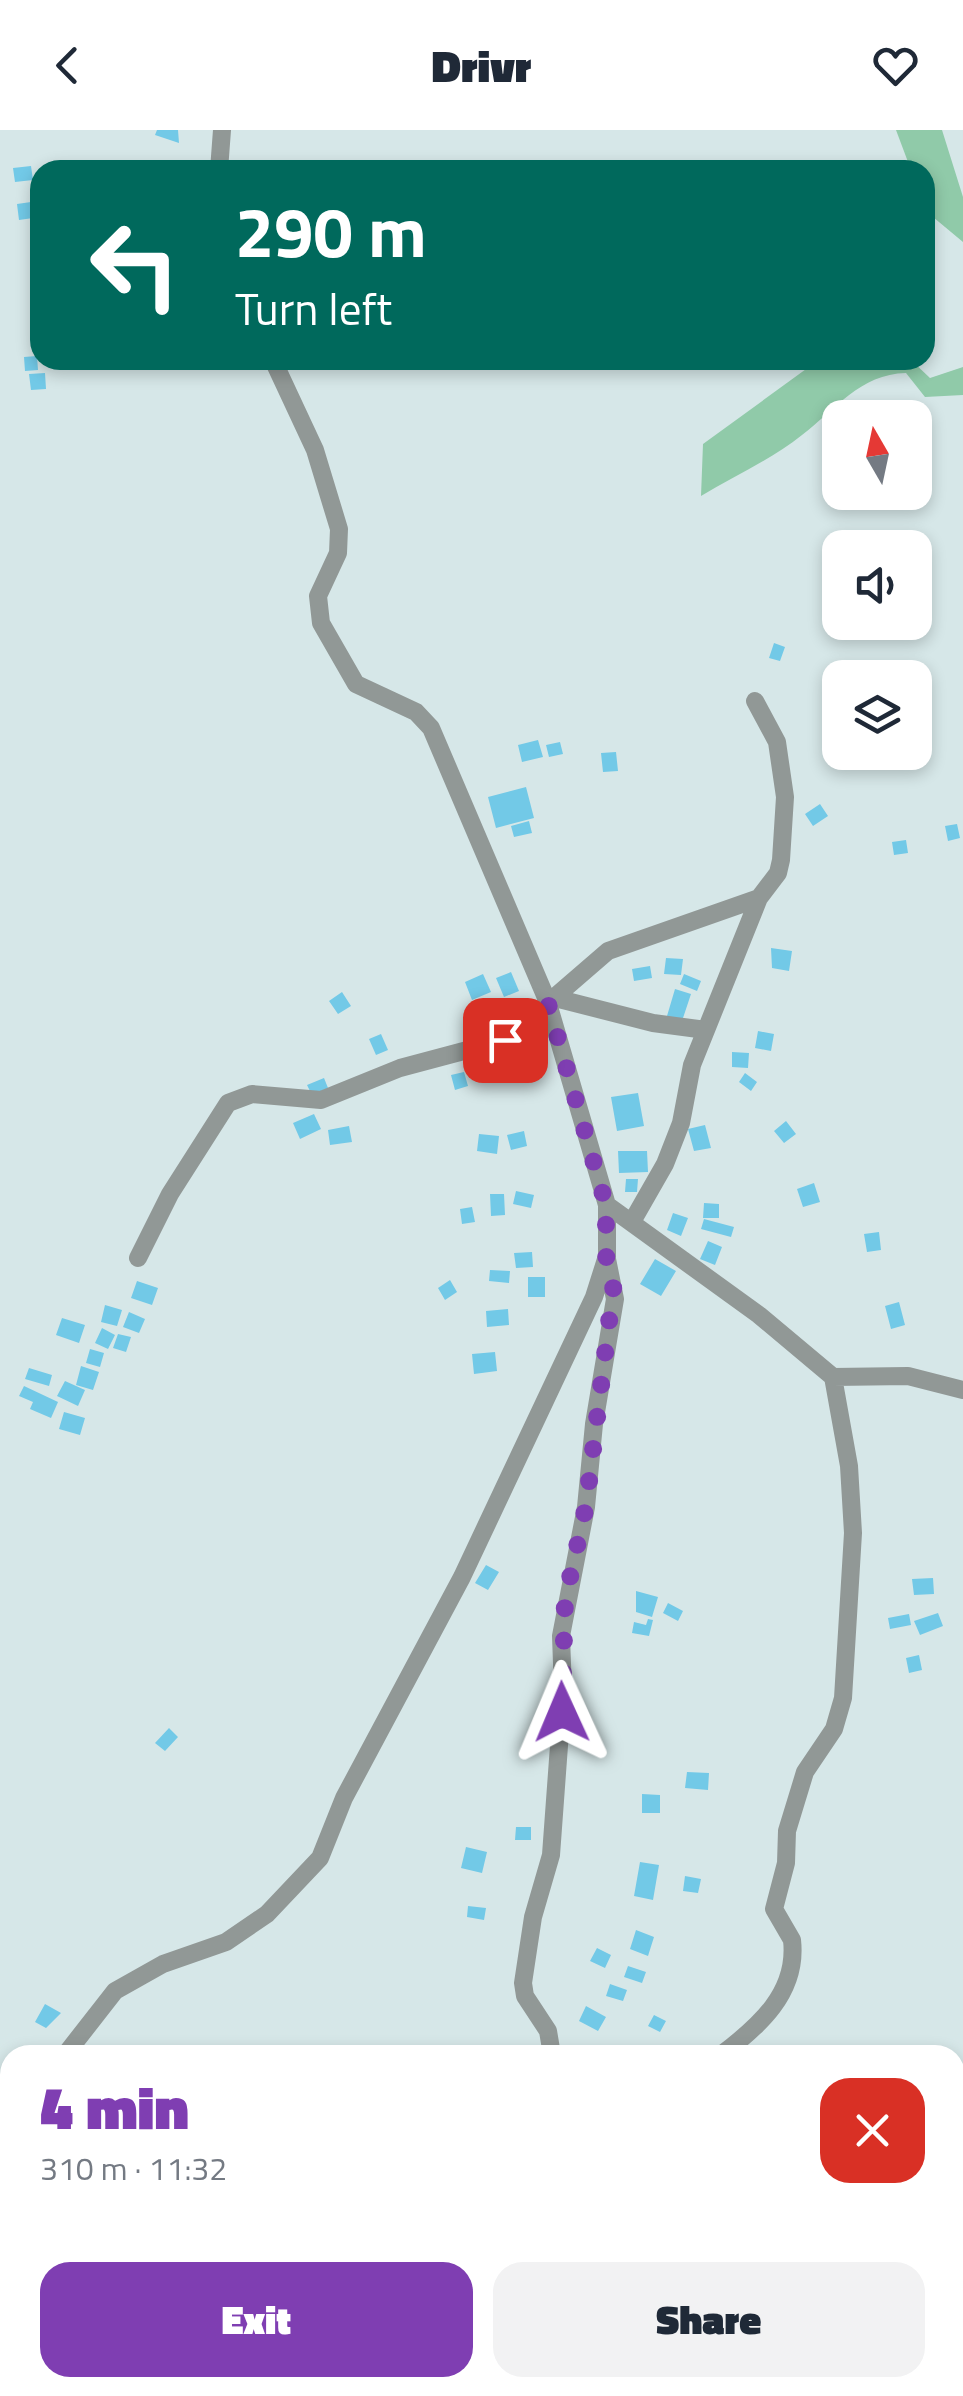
<!DOCTYPE html>
<html lang="en">
<head>
<meta charset="utf-8">
<style>
	:root { --surface:#fff; --page:#f2f2f3; --text:#1f2937; --muted:#747a83; --accent:#7f3eb2 }
	body { margin:0; font-family:"Titillium Web",sans-serif; background:var(--page); color:var(--text); height:100vh; display:flex; flex-direction:column; font-size:38px; white-space:nowrap }
	* { box-sizing:border-box; margin:0 }
	p { font-size:32px; color:var(--muted) }
	.icon { flex:none; width:55px; height:55px; fill:none; stroke:currentColor; stroke-width:2; stroke-linecap:round; stroke-linejoin:round }
	.map { position:relative; flex:1; overflow:hidden }
	.panel { position:absolute; left:0px; top:1915px; width:965px; height:352px; display:flex; flex-direction:column; background:var(--surface); border-radius:30px 30px 0 0; box-shadow:0 5px 15px #0003 }
	.panel>* { flex:none }
	.banner { position:absolute; left:30px; top:30px; width:905px; height:210px; border-radius:30px; box-shadow:0 5px 15px #0003; background:#00695c; color:#fff; overflow:hidden }
	.needle { width:65px; rotate:351deg }
	.controls { position:absolute; left:822px; top:270px; display:grid; gap:20px }
	.controls a { display:grid; place-items:center; width:110px; height:110px; border-radius:20px; background:var(--surface); box-shadow:0 5px 15px #0003; font-size:50px }
	.pin { position:absolute; display:grid; place-items:center; width:85px; height:85px; color:#fff; margin:-42px; border-radius:20px; box-shadow:0 5px 15px #0006 }
	.me { position:absolute; width:110px; margin:-55px; rotate:359deg; stroke-linejoin:round; filter:drop-shadow(0 0 8px #0008) }
	.turn { display:flex; align-items:center; gap:35px; height:210px; padding:0 40px; font-size:45px }
	.turn .icon { width:130px; height:130px; stroke-width:2.5 }
	.turn b { display:block; font-size:70px; line-height:85px }
	.round { display:grid; place-items:center; flex:none; width:105px; height:105px; border-radius:30px; background:var(--page) }
	.summary { display:flex; align-items:center; justify-content:space-between; height:170px; padding:0 40px }
	h1 { font-size:60px; font-weight:800; line-height:75px; color:var(--accent) }
	.button { display:flex; gap:20px; margin-top:auto; padding:20px 40px }
	.button a { flex:1; height:115px; border-radius:30px; background:var(--accent); color:#fff; font-size:40px; font-weight:800; line-height:115px; text-align:center }
	.button a+a { background:var(--page); color:var(--text) }
	header { display:flex; justify-content:space-between; align-items:center; height:130px; padding:0 40px; background:var(--surface); font-size:45px; font-weight:800 }
	.map>svg:first-child { display:block }
	.green { fill:#90caa9 }
	.building { fill:#72c9e7 }
	.lines { fill:none; stroke-linecap:round; stroke-linejoin:round }
	.minor { stroke:#919896; stroke-width:18 }
	.route { stroke:#7f3eb2; stroke-width:18; stroke-dasharray:0 32.4 }
</style>
</head>
<body>
<header><svg class="icon" aria-label="back" viewBox="0 0 24 24"><path d="M15 5l-7 7 7 7"/></svg>Drivr<svg class="icon" aria-label="heart" viewBox="0 0 24 24"><path d="M12 20l-8-8c-3-5 5-10 8-4 3-6 11-1 8 4z"/></svg></header>
<div class="map">
<svg width="963" height="2266" viewBox="0 0 963 2266">
	<rect width="100%" height="100%" fill="#d6e7e8"/>
	<!-- green -->
	<path class="green" d="M896 0H942L963 67V112L927 82 925 40H911Z
		M845 230H911L930 248 963 237V265L925 267 906 243C860 244 835 280 802 305 772 329 734 346 701 366L703 314 813 234Z"/>
	<!-- building -->
	<path class="building" d="M157 0H178L179 13 155 5Z
		M31 36 33 50 15 52 13 38Z
		M38 71 40 87 19 90 17 74Z
		M37 226 38 240 25 241 24 227Z
		M45 243 46 259 31 260 29 244Z
		M774 513 785 517 780 531 769 528Z
		M538 610 543 627 522 632 518 615Z
		M560 612 563 624 549 627 546 615Z
		M616 622 618 641 603 642 601 623Z
		M526 657 534 688 496 698 488 667Z
		M820 674 828 686 813 696 805 684Z
		M529 691 532 703 514 707 511 696Z
		M957 694 960 708 948 711 945 696Z
		M906 710 908 723 894 725 892 712Z
		M771 818 792 821 789 841 772 838Z
		M666 828 683 829 681 845 664 844Z
		M650 836 652 848 634 851 632 839Z
		M511 842 519 861 504 867 496 848Z
		M483 844 491 862 472 870 465 852Z
		M684 844 701 851 697 861 680 854Z
		M675 859 691 864 682 891 667 886Z
		M342 862 351 876 338 884 329 871Z
		M487 875 500 895 486 904 472 884Z
		M758 901 774 904 771 921 755 918Z
		M381 904 388 920 376 925 369 909Z
		M543 910 548 932 534 935 528 914Z
		M732 922 749 923 748 938 732 937Z
		M464 942 468 956 455 960 451 945Z
		M745 943 757 952 751 961 739 952Z
		M324 948 328 958 312 965 307 955Z
		M638 963 644 996 617 1001 611 967Z
		M314 984 321 999 300 1009 293 993Z
		M786 991 796 1004 784 1013 774 1001Z
		M705 995 711 1018 694 1021 688 999Z
		M349 996 352 1012 330 1015 328 1000Z
		M524 1001 527 1016 511 1020 507 1005Z
		M479 1004 499 1006 497 1024 477 1021Z
		M618 1021H647L648 1042 619 1043Z
		M626 1049H638L637 1062H625Z
		M814 1053 820 1072 803 1077 797 1059Z
		M516 1061 534 1065 531 1078 513 1074Z
		M490 1064H504L505 1085 491 1086Z
		M704 1073 719 1074V1088H703Z
		M472 1077 475 1092 462 1094 460 1079Z
		M673 1083 688 1088 681 1106 667 1100Z
		M704 1089 734 1097 731 1107 701 1099Z
		M879 1102 881 1120 867 1122 864 1104Z
		M708 1111 722 1117 715 1135 700 1129Z
		M532 1122 533 1137 516 1138 514 1123Z
		M655 1129 676 1141 661 1166 640 1154Z
		M490 1140 510 1141 509 1153 489 1151Z
		M528 1147H545V1167H528Z
		M450 1150 457 1162 445 1170 438 1158Z
		M137 1151 158 1158 152 1175 131 1168Z
		M899 1172 905 1195 891 1199 885 1176Z
		M105 1175 122 1180 117 1196 101 1192Z
		M508 1179 509 1195 487 1197 486 1181Z
		M129 1182 145 1189 139 1203 123 1197Z
		M62 1188 85 1195 79 1213 56 1205Z
		M102 1198 115 1205 108 1219 95 1213Z
		M118 1204 131 1207 126 1222 113 1218Z
		M90 1219 104 1223 100 1237 86 1233Z
		M495 1222 497 1241 474 1244 472 1224Z
		M81 1236 99 1242 93 1260 76 1255Z
		M29 1238 52 1245 49 1256 25 1249Z
		M65 1251 85 1260 78 1276 57 1266Z
		M24 1256 58 1272 51 1288 30 1279 33 1272 19 1266Z
		M64 1282 85 1288 80 1305 59 1299Z
		M486 1435 499 1442 488 1460 475 1453Z
		M933 1448 934 1464 914 1465 912 1449Z
		M636 1461 658 1467 652 1487 636 1482Z
		M668 1473 683 1481 678 1491 663 1483Z
		M938 1483 943 1496 920 1505 914 1491Z
		M909 1484 911 1495 890 1499 888 1488Z
		M648 1489 653 1490 649 1506 632 1503 634 1492 646 1495Z
		M919 1525 922 1540 909 1543 906 1528Z
		M169 1598 178 1607 165 1621 155 1613Z
		M687 1642 709 1643 708 1660 685 1658Z
		M642 1664 660 1665V1683H642Z
		M516 1697H531V1710H515Z
		M466 1717 487 1722 482 1743 461 1738Z
		M640 1732 659 1735 653 1770 634 1766Z
		M685 1746 701 1749 698 1763 683 1761Z
		M468 1776 486 1778 484 1790 467 1787Z
		M636 1800 654 1807 648 1826 630 1819Z
		M597 1818 611 1825 605 1838 590 1831Z
		M628 1836 646 1842 642 1853 624 1847Z
		M610 1854 627 1860 623 1871 606 1866Z
		M45 1874 61 1883 46 1898 35 1892Z
		M586 1876 606 1887 598 1901 579 1891Z
		M654 1885 666 1891 660 1902 648 1896Z
		M0 2053 10 2056 5 2075 0 2073Z
		M84 2258H109L106 2266 83 2261Z"/>
	<g class="lines">
		<!-- minor -->
		<path class="minor" d="M219 40 222 0
			M555 868 653 893 706 900
			M607 1075 759 1185 833 1247 908 1246 963 1260
			M633 1090 665 1034 681 993 692 935 759 768
			M138 1128 170 1064 228 973 252 964 321 970 400 938 505 910 608 821 759 768 778 743 781 730 785 667 777 612 755 571
			M65 1925 115 1861 163 1834 226 1812 267 1784 320 1728 344 1668 462 1447 594 1167 607 1126V1075L547 870 431 598 416 582 356 554 321 493 318 466 338 423 339 399 315 320 273 230
			M552 1925 548 1901 525 1866 523 1853 533 1787 551 1725 563 1561 561 1506 586 1377 594 1294 615 1169 607 1129
			M721 1925C758 1897 798 1863 792 1810L774 1779 786 1733 787 1701 805 1642 834 1599 843 1568 853 1403 849 1336 833 1247
			M0 2231 10 2201
			M597 2266 600 2258
			M716 2266 717 2258"/>
	</g>
	<g class="lines">
		<!-- route -->
		<path class="route" d="M505 910 528 894 547 870 606 1075V1126L614 1152 586 1376 565 1470 562 1582"/>
	</g>
</svg>
<div class="controls">
<a><svg class="needle" viewBox="-14 -14 28 28"><path d="M0-13l5 13h-10z" fill="#e53935"/><path d="M0 13l5-13h-10z" fill="#747a83"/></svg></a>
<a><svg class="icon" aria-label="sound" viewBox="0 0 24 24"><path d="M4 9h4l5-4v14l-5-4H4zM17 9q2 3 0 6"/></svg></a>
<a><svg class="icon" aria-label="layers" viewBox="0 0 24 24"><path d="M12 4l9 5-9 5-9-5zM3 14l9 5 9-5"/></svg></a>
</div>
<div class="pin" style="left:505px;top:910px;background:#d93025"><svg class="icon" aria-label="arrive" viewBox="0 0 24 24"><path d="M6 21V4h12l-3 4 3 4H6"/></svg></div>
<svg class="me" style="left:562px;top:1582px" viewBox="-20 -20 40 40"><path d="M0-17L14 15 0 8-14 15z" fill="#7f3eb2" stroke="#fff" stroke-width="4"/></svg>
<div class="banner">
<div class="turn"><svg class="icon" aria-label="left" viewBox="0 0 24 24"><path d="M17 20v-9H6M10 6l-5 5 5 5"/></svg><div><b>290 m</b>Turn left</div></div>
</div>
<section class="panel">
<div class="summary"><div><h1>4 min</h1><p>310 m · 11:32</p></div><a class="round" style="background:#d93025;color:#fff"><svg class="icon" aria-label="close" viewBox="0 0 24 24"><path d="M6 6l12 12M18 6L6 18"/></svg></a></div>
<div class="button"><a>Exit</a><a>Share</a></div>
</section>
</div>
</body>
</html>
